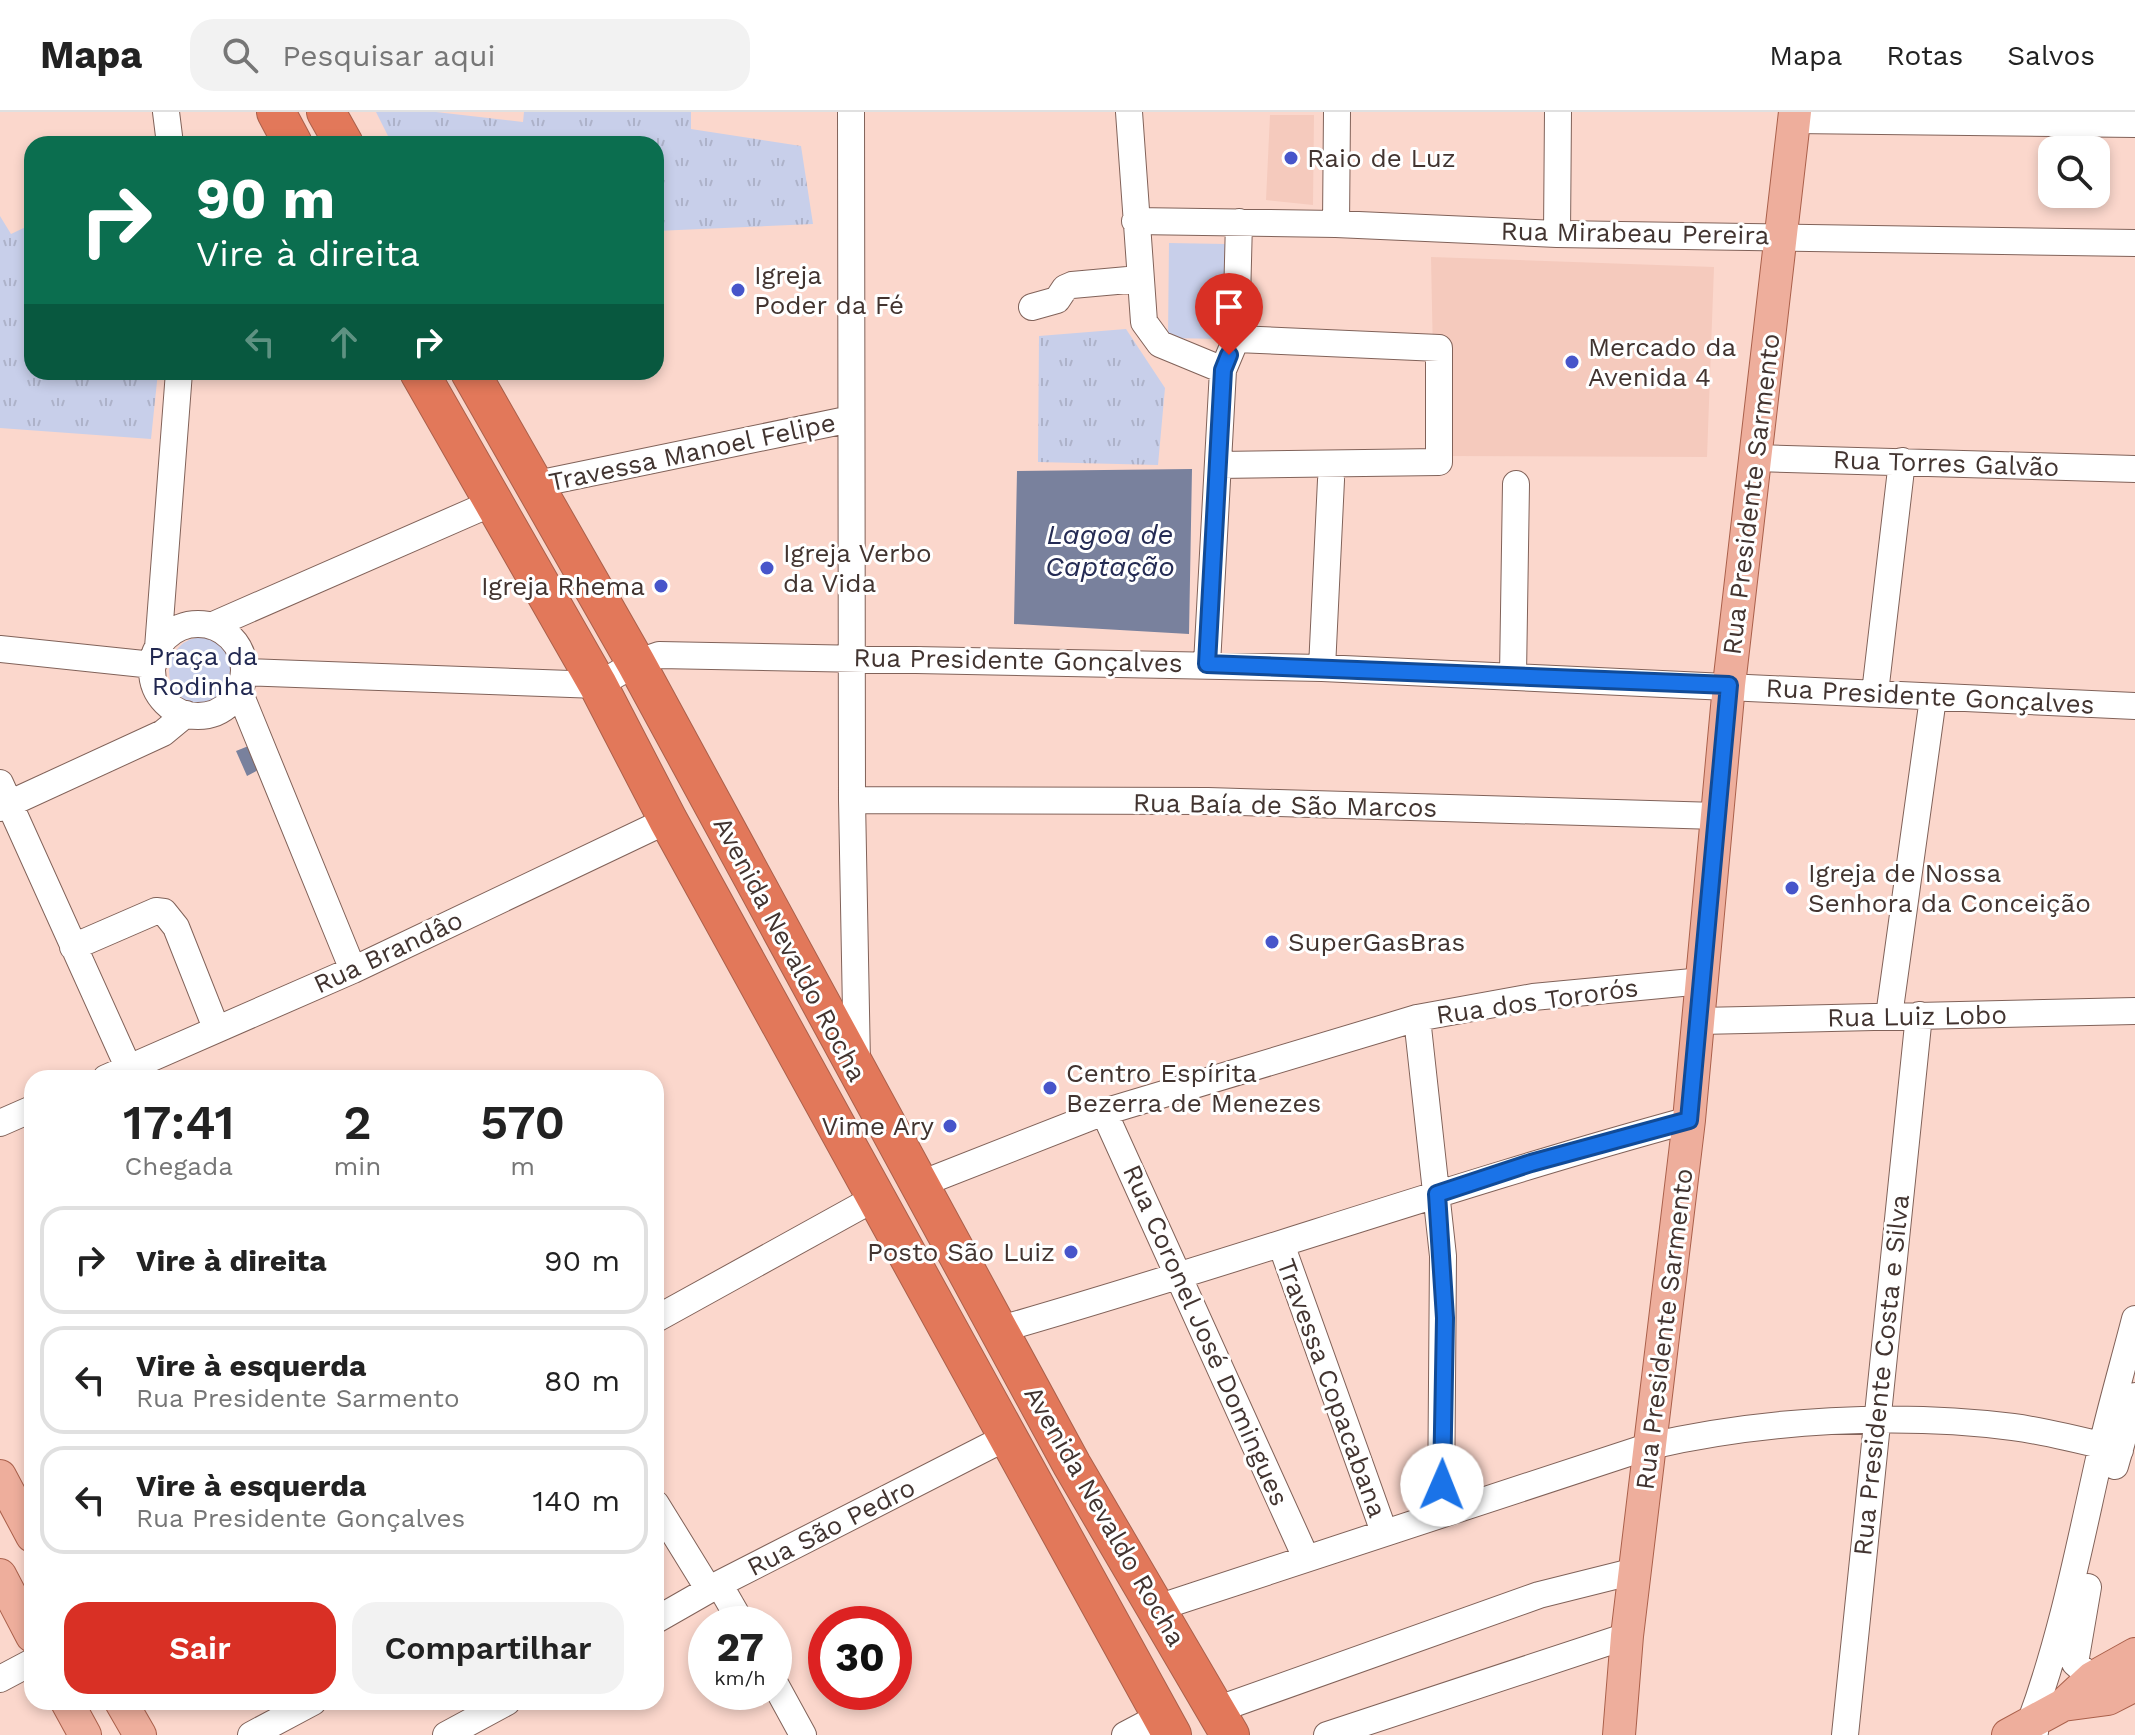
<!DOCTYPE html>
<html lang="pt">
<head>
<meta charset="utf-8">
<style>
	:root { --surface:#fff; --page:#f2f2f2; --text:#222; --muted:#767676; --line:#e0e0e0; --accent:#d93025 }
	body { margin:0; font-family:"Work Sans",sans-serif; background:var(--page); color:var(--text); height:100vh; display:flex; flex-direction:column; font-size:30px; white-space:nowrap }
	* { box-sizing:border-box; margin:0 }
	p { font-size:26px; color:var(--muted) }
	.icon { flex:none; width:44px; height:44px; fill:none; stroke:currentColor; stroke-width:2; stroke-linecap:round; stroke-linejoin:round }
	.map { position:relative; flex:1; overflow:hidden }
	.drawer { position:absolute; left:24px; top:958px; width:640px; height:640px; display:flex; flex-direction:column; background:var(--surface); border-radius:24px; box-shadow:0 4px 12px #0003 }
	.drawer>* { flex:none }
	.guide { position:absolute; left:24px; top:24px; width:640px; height:244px; border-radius:24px; box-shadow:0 4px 12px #0003; background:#0b6e4f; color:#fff; overflow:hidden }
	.fabs { position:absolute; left:2038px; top:24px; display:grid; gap:16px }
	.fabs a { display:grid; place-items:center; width:72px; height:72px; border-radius:16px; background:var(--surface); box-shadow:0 4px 12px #0003; font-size:40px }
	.speed { position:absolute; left:688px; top:1494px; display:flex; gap:16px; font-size:40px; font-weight:700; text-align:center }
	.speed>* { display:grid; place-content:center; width:104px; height:104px; border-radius:50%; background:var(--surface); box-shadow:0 4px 12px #0003; line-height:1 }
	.speed small { font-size:20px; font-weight:400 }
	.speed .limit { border:12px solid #d22; background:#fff; color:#111 }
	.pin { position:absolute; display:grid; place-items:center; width:68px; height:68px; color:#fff; margin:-82px -34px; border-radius:50% 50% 50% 0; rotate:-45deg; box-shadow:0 0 8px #0007 }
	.pin .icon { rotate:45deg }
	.me { position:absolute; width:88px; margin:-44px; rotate:1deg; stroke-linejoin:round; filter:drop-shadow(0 0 6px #0008) }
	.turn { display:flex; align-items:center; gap:28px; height:168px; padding:0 40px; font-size:36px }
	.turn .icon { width:104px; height:104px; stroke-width:2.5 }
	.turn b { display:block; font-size:56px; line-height:68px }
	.lanes { display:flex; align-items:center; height:76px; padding:0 40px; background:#0003; justify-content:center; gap:40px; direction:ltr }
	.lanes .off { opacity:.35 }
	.eta { display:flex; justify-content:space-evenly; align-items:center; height:136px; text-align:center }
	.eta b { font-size:48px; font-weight:600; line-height:56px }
	.action { display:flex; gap:16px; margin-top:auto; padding:16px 40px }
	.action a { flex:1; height:92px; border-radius:24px; background:var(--accent); color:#fff; font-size:32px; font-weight:600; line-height:92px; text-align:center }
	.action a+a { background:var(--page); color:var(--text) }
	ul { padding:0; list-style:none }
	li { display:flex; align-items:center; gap:24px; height:108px; margin:0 16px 12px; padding:0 24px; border:4px solid var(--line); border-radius:24px }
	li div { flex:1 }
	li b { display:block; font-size:30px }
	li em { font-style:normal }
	header { display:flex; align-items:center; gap:48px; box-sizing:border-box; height:112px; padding:0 40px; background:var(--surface); border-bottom:2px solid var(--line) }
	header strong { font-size:38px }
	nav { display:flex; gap:44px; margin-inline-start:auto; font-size:28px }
	.search { width:560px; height:72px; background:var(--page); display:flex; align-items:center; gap:20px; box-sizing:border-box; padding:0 28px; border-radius:24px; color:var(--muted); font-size:30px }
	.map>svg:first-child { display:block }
	.built { fill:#f5cabd }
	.grass { fill:url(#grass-tufts) }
	.park { fill:#c8cfea }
	.water { fill:#79819d }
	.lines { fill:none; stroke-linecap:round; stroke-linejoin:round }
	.minor-casing { stroke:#816259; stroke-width:28 }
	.major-casing { stroke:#aa604b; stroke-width:34 }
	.highway-casing { stroke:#aa604b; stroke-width:40 }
	.minor { stroke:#fff; stroke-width:26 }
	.major { stroke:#eeae9c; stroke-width:32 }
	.highway { stroke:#e2785a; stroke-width:38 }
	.route-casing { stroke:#114b97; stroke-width:20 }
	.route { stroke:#1a73e8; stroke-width:14 }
	.poi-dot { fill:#4755ca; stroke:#fff; stroke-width:3 }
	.labels { text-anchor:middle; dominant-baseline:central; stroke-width:6; stroke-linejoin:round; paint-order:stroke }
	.poi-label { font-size:26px; fill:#423430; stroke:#fff; text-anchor:start }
	.street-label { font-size:26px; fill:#423430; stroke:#fff }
	.park-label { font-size:26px; fill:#212851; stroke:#fff }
	.water-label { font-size:28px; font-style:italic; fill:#242b54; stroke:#fff }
</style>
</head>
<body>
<header>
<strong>Mapa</strong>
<div class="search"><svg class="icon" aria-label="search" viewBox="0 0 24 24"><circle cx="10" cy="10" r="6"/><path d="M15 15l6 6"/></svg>Pesquisar aqui</div>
<nav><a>Mapa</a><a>Rotas</a><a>Salvos</a></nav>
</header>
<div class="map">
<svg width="2135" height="1623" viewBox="0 0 2135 1623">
	<defs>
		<pattern id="grass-tufts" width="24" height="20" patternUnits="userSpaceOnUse" patternTransform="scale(2)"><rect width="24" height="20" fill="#c8cfea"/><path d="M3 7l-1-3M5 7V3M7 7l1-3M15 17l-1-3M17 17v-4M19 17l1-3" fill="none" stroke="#adb2c9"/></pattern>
	</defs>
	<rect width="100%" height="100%" fill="#fbd7cc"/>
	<!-- built -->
	<path class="built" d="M1270 3H1314L1313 93 1266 88Z
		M1431 145 1714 155 1707 345 1435 344Z"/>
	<!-- grass -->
	<path class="grass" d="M376 0H436L523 10 524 0H691V17L801 34 813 112 656 119V32H392Z
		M0 104 11 122 32 112V260H158L151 327 0 316Z
		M1126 217 1165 276 1158 353 1038 350 1039 224Z"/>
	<!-- park -->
	<path class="park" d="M1169 131 1226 132 1225 227 1168 226Z
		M169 559a34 34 0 1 1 68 0a34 34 0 1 1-68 0Z"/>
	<!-- water -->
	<path class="water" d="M1192 357 1189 522 1014 512 1017 359Z
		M251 633 260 657 247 664 236 639Z"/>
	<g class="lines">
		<!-- minor casing -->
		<g class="minor-casing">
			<path id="minor" d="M166 0 170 32
				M851 0 852 688 857 952
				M1129 0 1144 210 1160 232 1223 258
				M1794 8 2135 12
				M1135 109 1336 112 1557 122 2135 131
				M1336 112 1337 0
				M1557 122 1558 0
				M1032 195 1057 188 1065 176 1072 173 1139 167
				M1756 346 2135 357
				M1218 353 1439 350V236L1236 227
				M532 373 851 307
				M152 558a46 46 0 1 1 92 0a46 46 0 1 1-92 0Z
				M211 514 492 391
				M158 536 179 260
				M0 537 153 553
				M1207 552 1223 258 1236 227 1239 110
				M1322 556 1331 368
				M244 560 598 573 636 551 659 543 1322 556 2135 594
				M1513 563 1516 372
				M239 579 353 858
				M1875 581 1902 349
				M0 671 129 957
				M852 688 1208 689 1717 704
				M0 696 163 621 186 602
				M73 835 156 799 164 800 176 815 216 916
				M1889 904 1933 586
				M1417 906 1443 1144 1441 1400
				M1699 909 2135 899
				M106 966 353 858 668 708
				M1104 1000 1306 1446
				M0 1011 32 997
				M918 1073 1104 1000 1417 906 1533 885 1703 869
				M1281 1132 1384 1420
				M656 1207 875 1086
				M1001 1217C1232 1151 1458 1071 1689 1008
				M2115 1354 2135 1284
				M656 1392 709 1478
				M719 1472 742 1512
				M2088 1475 2075 1551 2092 1566
				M1157 1496 1650 1334C1763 1308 1898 1300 2013 1315 2050 1320 2084 1329 2120 1338
				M656 1508 719 1472 1007 1325
				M0 1567 32 1550
				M774 1570 803 1623
				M1216 1598 1539 1483 1635 1459
				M2035 1620 2030 1611C2063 1522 2080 1430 2101 1338 2111 1294 2124 1250 2135 1207
				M251 1623 313 1590
				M446 1623 507 1590
				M1125 1623 1161 1604
				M1327 1623 1627 1524
				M1845 1623 1919 903"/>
		</g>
		<!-- major casing -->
		<g class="major-casing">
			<path id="major" d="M0 1364 32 1424
				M0 1463 32 1524
				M67 1590 85 1623
				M121 1590 140 1623
				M2063 1593 2108 1587 2135 1573
				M1619 1623 1627 1524 1689 1008 1729 573 1795 0
				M2008 1623 2063 1593 2092 1566 2135 1542"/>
		</g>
		<!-- highway casing -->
		<g class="highway-casing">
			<path id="highway" d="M276 0 293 32
				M326 0 344 32
				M419 260 598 573 668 708 1172 1623
				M470 260 636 551 1072 1353 1230 1623"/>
		</g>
		<!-- minor -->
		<use href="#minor" class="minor"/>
		<!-- major -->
		<use href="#major" class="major"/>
		<!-- highway -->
		<use href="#highway" class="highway"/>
	</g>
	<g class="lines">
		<!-- route casing -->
		<g class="route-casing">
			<path id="route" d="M1229 243 1223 258 1207 552 1729 573 1689 1008 1531 1051 1437 1082 1445 1206 1442 1373"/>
		</g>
		<!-- route -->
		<use href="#route" class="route"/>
	</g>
	<!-- markers -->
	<g class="poi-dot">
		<circle cx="1291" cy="46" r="8"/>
		<circle cx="738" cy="178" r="8"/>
		<circle cx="1572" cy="250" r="8"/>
		<circle cx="767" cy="456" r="8"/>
		<circle cx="661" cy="474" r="8"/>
		<circle cx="1792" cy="776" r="8"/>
		<circle cx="1272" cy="830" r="8"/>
		<circle cx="1050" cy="976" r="8"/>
		<circle cx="950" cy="1014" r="8"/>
		<circle cx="1071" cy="1140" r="8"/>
	</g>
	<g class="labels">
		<!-- poi labels -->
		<g class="poi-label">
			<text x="1307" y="46">Raio de Luz</text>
			<text x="754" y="163">Igreja<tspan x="754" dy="30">Poder da Fé</tspan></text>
			<text x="1588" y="235">Mercado da<tspan x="1588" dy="30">Avenida 4</tspan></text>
			<text x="783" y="441">Igreja Verbo<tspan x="783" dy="30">da Vida</tspan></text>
			<text x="645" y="474" text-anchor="end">Igreja Rhema</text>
			<text x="1808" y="761">Igreja de Nossa<tspan x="1808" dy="30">Senhora da Conceição</tspan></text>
			<text x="1288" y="830">SuperGasBras</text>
			<text x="1066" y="961">Centro Espírita<tspan x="1066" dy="30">Bezerra de Menezes</tspan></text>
			<text x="934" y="1014" text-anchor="end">Vime Ary</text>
			<text x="1055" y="1140" text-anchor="end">Posto São Luiz</text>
		</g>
		<!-- street labels -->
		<g class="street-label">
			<text transform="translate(1635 121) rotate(1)">Rua Mirabeau Pereira</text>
			<text transform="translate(692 340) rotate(-12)">Travessa Manoel Felipe</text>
			<text transform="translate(1946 351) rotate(2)">Rua Torres Galvão</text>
			<text transform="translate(1751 382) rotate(-83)">Rua Presidente Sarmento</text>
			<text transform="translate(1018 548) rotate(1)">Rua Presidente Gonçalves</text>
			<text transform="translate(1930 584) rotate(3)">Rua Presidente Gonçalves</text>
			<text transform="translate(1285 693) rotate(1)">Rua Baía de São Marcos</text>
			<text transform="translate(790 837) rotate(62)">Avenida Nevaldo Rocha</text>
			<text transform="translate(388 840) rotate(-25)">Rua Brandâo</text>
			<text transform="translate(1537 889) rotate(-8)">Rua dos Tororós</text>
			<text transform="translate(1917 904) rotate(-1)">Rua Luiz Lobo</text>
			<text transform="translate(1664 1217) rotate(-83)">Rua Presidente Sarmento</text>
			<text transform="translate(1206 1223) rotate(66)">Rua Coronel José Domingues</text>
			<text transform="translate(1881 1263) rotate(-84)">Rua Presidente Costa e Silva</text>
			<text transform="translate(1332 1276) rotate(70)">Travessa Copacabana</text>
			<text transform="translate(1105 1404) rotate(60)">Avenida Nevaldo Rocha</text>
			<text transform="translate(831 1415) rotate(-27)">Rua São Pedro</text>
		</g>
		<!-- park labels -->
		<g class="park-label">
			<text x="203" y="544">Praça da<tspan x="203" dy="30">Rodinha</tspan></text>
		</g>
		<!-- water labels -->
		<g class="water-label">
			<text x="1110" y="422">Lagoa de<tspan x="1110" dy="32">Captação</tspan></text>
		</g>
	</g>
</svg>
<div class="fabs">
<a><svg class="icon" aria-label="search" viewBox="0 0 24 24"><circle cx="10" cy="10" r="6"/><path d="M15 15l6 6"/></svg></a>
</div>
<div class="speed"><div>27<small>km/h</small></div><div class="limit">30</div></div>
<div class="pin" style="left:1229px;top:243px;background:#d93025"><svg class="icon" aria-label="arrive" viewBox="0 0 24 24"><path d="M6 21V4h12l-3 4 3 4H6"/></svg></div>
<svg class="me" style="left:1442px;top:1373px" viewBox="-20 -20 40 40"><circle r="19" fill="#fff"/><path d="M0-13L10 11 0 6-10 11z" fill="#1a73e8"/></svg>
<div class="guide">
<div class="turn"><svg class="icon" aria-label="right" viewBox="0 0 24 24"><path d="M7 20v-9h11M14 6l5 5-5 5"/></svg><div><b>90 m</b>Vire à direita</div></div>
<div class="lanes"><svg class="icon off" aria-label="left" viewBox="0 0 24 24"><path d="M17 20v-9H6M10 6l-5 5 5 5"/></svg><svg class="icon off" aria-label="ahead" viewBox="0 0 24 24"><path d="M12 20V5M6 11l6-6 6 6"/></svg><svg class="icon" aria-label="right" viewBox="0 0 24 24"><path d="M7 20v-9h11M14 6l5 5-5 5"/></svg></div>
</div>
<section class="drawer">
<div class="eta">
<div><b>17:41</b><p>Chegada</p></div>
<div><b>2</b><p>min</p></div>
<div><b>570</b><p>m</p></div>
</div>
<ul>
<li><svg class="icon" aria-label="right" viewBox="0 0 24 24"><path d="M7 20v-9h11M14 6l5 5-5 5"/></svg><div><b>Vire à direita</b></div><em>90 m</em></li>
<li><svg class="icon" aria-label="left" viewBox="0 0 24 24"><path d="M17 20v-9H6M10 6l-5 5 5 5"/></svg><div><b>Vire à esquerda</b><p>Rua Presidente Sarmento</p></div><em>80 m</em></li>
<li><svg class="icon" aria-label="left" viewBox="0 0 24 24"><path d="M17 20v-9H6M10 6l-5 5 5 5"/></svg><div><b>Vire à esquerda</b><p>Rua Presidente Gonçalves</p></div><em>140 m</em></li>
</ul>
<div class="action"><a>Sair</a><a>Compartilhar</a></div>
</section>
</div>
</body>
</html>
